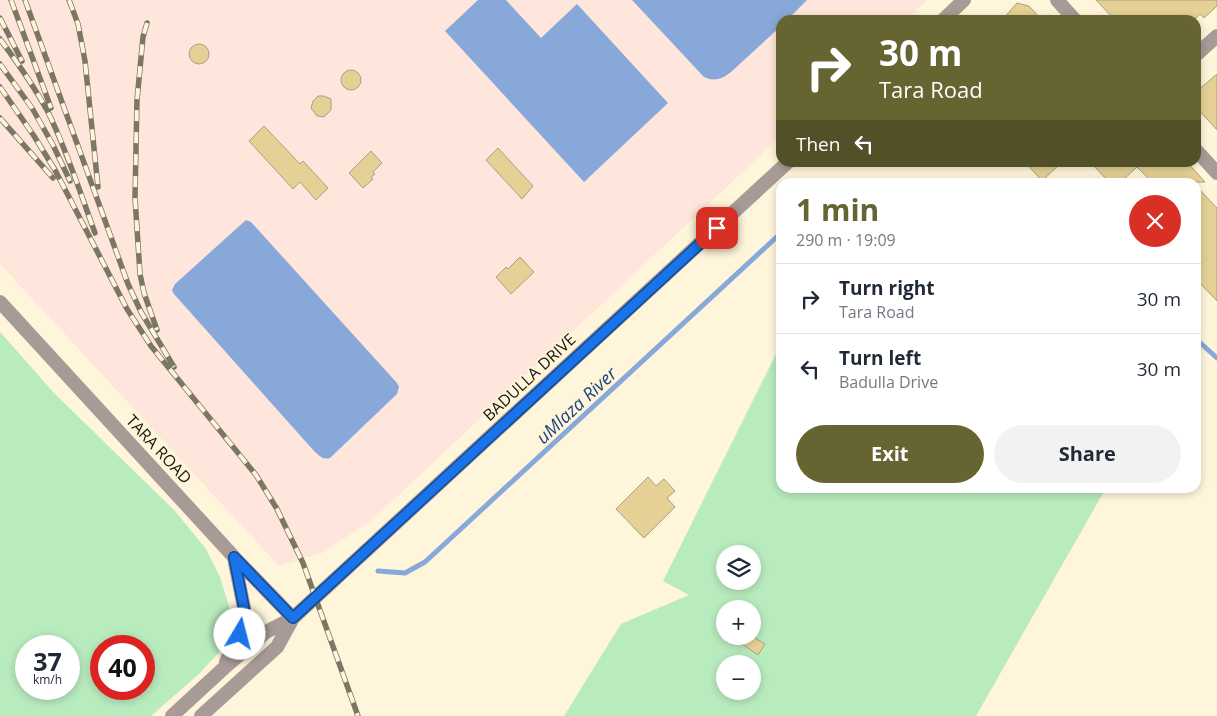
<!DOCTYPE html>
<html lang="en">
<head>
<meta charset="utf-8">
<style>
	:root { --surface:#fff; --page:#f2f2f3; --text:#1f2937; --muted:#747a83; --line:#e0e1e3; --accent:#666431 }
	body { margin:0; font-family:"Open Sans",sans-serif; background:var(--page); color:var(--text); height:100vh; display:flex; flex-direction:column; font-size:19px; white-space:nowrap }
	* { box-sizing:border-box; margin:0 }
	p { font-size:16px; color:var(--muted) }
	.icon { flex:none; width:28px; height:28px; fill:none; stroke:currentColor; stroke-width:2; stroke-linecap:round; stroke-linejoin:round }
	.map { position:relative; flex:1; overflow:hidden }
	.side { position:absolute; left:776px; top:178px; width:425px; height:315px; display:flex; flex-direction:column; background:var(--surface); border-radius:15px; box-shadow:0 2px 8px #0003 }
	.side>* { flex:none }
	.banner { position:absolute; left:776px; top:15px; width:425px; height:152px; border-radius:15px; box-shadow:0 2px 8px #0003; background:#666431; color:#fff; overflow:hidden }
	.fabs { position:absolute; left:716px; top:545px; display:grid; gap:10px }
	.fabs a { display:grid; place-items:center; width:45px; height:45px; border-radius:50%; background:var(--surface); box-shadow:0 2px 8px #0003; font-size:25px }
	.speed { position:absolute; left:15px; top:635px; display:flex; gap:10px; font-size:25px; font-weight:700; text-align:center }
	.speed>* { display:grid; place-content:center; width:65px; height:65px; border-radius:50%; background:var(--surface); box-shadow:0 2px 8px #0003; line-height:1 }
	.speed small { font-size:12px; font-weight:400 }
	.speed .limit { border:8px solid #d22; background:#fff; color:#111 }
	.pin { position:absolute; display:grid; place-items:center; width:42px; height:42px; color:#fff; margin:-21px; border-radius:10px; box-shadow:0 2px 8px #0006 }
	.me { position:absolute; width:55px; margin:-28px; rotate:8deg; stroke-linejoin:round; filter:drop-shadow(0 0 4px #0008) }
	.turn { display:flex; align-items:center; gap:18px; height:105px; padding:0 20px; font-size:22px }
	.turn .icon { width:65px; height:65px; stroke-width:2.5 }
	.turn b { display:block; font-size:35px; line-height:42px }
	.then { display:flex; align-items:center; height:48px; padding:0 20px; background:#0003; gap:10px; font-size:19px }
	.round { display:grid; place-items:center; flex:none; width:52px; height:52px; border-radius:26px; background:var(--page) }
	.headline { display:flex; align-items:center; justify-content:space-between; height:85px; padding:0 20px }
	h1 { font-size:30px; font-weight:700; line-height:38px; color:var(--accent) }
	.cta { display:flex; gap:10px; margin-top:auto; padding:10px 20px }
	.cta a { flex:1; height:58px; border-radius:30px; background:var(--accent); color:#fff; font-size:20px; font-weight:700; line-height:58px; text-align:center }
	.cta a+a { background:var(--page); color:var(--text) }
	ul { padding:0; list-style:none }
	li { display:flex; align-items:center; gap:15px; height:70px; padding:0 20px; border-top:1px solid var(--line) }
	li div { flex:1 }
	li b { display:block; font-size:19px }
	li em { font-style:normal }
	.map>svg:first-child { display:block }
	.industrial { fill:#fee6dc }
	.green { fill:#b8ebbe; fill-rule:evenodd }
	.water { fill:#88a8d9 }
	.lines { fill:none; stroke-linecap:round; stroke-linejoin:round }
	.stream { stroke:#88a8d9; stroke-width:5 }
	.building { fill:#e5d195; stroke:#a8a086 }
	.minor { stroke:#a89b97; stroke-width:14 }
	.tertiary { stroke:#a89b97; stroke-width:14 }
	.rail-casing { stroke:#7c7665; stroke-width:5.5 }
	.rail { stroke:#fef5da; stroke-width:4; stroke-dasharray:11; stroke-linecap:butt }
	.route-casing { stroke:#114b97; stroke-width:12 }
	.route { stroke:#1a73e8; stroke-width:9 }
	.labels { text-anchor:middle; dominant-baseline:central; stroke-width:4; stroke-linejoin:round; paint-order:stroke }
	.street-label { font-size:16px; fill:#18150b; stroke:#fef5da }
	.water-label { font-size:18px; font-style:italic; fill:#1e4581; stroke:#fef5da }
</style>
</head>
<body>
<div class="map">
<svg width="1217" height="716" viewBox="0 0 1217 716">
	<rect width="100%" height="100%" fill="#fef5da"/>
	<!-- industrial -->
	<path class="industrial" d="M0 0H927L906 20H781V136L372 520 322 553 279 566 0 264Z"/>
	<!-- green -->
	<path class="green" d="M0 332 55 394 175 511 206 549 220 577 231 613 232 625 230 634 221 650 200 673 151 716H0ZM26 646H69V689H26ZM101 646H144V689H101Z
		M781 344V488H1106L976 716H564L621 624 689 595 663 581ZM725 554H752V581H725ZM725 609H752V636H725ZM725 664H752V691H725Z"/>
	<!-- water -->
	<path class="water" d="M478 0H506L541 38 577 4 668 103 584 182 445 31Z
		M632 0H807L787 20H781V26L731 72C722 79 715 82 704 77Z
		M246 220 251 222 397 383 399 387 397 394 330 458C322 460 320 456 314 451L174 294 172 290 175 284Z"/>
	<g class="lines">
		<!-- stream -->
		<path class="stream" d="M1196 339 1217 358
			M378 571 405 573 425 562 781 233"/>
	</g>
	<!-- building -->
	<path class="building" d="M1096 0H1217V6L1204 18 1200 14 1194 20H1115Z
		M1017 3 1029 6 1042 20H1002Z
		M189 54a10 10 0 1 1 20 0a10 10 0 1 1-20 0Z
		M341 80a10 10 0 1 1 20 0a10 10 0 1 1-20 0Z
		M1217 74V130L1196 107V92Z
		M318 96H324L331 99V110L324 117 317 116 311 108 313 101Z
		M264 126 300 164 303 161 328 188 316 200 300 182 293 189 249 141Z
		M498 148 533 186 522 199 486 160Z
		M371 151 382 163 373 172 375 174 371 177 373 179 363 188 349 173Z
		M1025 162H1062L1042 181Z
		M1090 162H1187L1205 182H1152L1137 167 1121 182H1109Z
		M1196 186 1217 208V301L1196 279Z
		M520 257 534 272 511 294 496 277 506 267 508 269Z
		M648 477 656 486 664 479 675 491 667 498 675 507 644 538 616 509Z
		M747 636H752L765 644 758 655 742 644Z"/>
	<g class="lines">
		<!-- minor -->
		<path class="minor" d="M1057 0 1075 20
			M1196 55 1217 36
			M1196 150 1217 173"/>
		<!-- tertiary -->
		<path class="tertiary" d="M943 20 964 0
			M0 302 234 557 293 618
			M226 662 242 626 244 608 234 558
			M172 716 224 668 266 632 293 618 788 162
			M201 716 277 647 293 618"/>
		<!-- rail casing -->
		<g class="rail-casing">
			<path id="rail" d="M11 0 51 108
				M25 0 128 284 141 312 174 367
				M69 0 78 24 85 61 98 187
				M0 18 22 61
				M147 23 143 37 137 100 135 198 140 274 144 293 157 330
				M0 39C17 62 34 86 48 112 67 151 80 192 95 233
				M0 64 32 108 53 145 70 181
				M0 87 34 136 55 170 127 309 151 346 256 475 277 509 303 563 358 716
				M0 118 53 178"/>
		</g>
		<!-- rail -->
		<use href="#rail" class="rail"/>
	</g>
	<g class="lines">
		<!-- route casing -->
		<g class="route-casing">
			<path id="route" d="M240 634 244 608 234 557 293 618 717 228"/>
		</g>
		<!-- route -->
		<use href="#route" class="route"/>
	</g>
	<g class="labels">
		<!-- street labels -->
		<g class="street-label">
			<text transform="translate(529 377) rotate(-43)">BADULLA DRIVE</text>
			<text transform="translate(159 449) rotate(47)">TARA ROAD</text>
		</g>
		<!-- water labels -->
		<g class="water-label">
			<text transform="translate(576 405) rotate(-43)">uMlaza River</text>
		</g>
	</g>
</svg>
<div class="fabs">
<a><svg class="icon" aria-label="layers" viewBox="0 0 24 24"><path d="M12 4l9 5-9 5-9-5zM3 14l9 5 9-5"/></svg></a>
<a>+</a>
<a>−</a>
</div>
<div class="speed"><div>37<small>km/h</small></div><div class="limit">40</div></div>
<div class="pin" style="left:717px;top:228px;background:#d93025"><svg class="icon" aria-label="arrive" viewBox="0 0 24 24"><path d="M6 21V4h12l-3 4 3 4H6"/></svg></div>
<svg class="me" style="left:240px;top:634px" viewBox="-20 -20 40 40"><circle r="19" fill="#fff"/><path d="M0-13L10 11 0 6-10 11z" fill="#1a73e8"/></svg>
<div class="banner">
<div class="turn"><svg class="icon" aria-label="right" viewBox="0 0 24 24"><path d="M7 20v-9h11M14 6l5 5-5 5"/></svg><div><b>30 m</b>Tara Road</div></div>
<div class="then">Then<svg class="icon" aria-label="left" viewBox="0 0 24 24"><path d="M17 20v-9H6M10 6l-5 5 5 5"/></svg></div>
</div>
<section class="side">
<div class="headline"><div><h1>1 min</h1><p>290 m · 19:09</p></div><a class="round" style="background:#d93025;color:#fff"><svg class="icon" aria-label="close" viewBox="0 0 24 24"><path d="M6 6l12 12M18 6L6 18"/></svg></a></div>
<ul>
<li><svg class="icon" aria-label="right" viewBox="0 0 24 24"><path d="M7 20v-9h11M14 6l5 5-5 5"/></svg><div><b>Turn right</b><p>Tara Road</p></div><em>30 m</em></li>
<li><svg class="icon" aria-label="left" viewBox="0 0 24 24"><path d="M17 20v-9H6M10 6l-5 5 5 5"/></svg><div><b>Turn left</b><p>Badulla Drive</p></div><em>30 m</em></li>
</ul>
<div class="cta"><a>Exit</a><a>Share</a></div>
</section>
</div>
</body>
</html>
